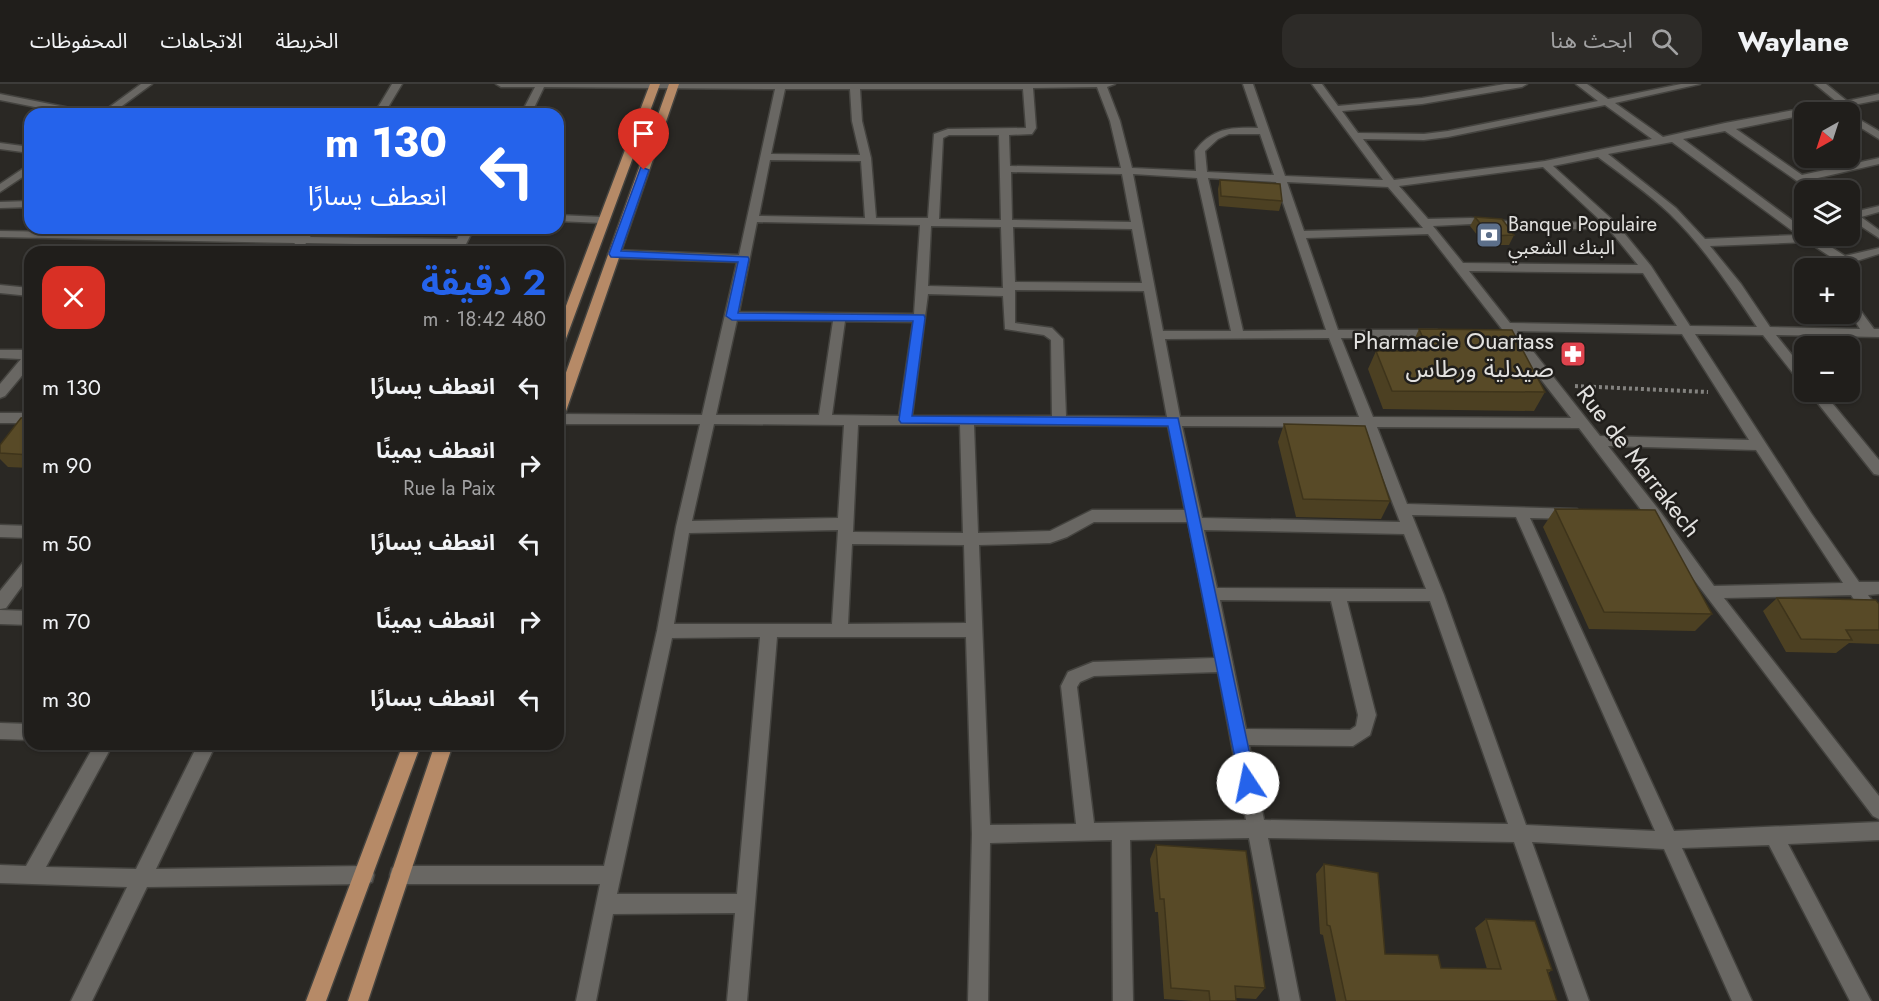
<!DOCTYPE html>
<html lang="ar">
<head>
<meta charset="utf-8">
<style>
	:root { --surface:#201e1b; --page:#2d2b28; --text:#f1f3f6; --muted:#a2a2a3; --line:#3d3c3a; --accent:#2563eb }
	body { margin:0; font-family:Jost,"Noto Sans Arabic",sans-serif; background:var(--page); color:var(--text); direction:rtl; height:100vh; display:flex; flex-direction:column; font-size:22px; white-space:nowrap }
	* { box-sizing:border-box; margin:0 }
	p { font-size:20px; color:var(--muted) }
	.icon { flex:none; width:33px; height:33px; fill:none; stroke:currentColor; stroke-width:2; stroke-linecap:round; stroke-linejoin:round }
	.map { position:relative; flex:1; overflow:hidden; direction:ltr }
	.side { position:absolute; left:24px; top:162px; width:540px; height:504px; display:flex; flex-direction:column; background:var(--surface); border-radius:18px; box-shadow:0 2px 4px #0004,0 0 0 2px var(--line); direction:rtl }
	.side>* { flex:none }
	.top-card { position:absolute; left:24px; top:24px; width:540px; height:126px; border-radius:18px; box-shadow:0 2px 4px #0004,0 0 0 2px var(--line); direction:rtl; background:#2563eb; color:#fff; overflow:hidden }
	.needle { width:39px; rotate:219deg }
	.tools { position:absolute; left:1794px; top:18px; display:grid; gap:12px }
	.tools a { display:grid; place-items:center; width:66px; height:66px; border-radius:12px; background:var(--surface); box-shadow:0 2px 4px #0004,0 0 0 2px var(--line); font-size:30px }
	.pin { position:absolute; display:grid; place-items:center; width:51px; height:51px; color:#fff; margin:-62px -26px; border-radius:50% 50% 50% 0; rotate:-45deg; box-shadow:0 0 6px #0007 }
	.pin .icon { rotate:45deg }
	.me { position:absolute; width:66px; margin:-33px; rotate:349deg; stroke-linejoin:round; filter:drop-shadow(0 0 4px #0008) }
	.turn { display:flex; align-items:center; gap:21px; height:126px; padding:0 18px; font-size:27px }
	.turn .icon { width:78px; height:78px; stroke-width:2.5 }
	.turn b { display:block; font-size:42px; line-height:51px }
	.round { display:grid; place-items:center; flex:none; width:63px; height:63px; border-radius:18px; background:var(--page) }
	.summary { display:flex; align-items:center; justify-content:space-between; height:102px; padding:0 18px }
	h1 { font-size:36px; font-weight:700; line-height:45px; color:var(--accent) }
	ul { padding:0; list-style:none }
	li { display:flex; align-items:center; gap:18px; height:78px; padding:0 18px }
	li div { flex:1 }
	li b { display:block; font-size:22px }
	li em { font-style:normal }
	header { display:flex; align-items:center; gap:36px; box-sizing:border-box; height:84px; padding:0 30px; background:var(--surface); border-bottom:2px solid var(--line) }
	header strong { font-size:28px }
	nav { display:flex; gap:33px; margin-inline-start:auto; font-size:21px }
	.search { width:420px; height:54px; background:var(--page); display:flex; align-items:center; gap:15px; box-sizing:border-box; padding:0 21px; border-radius:18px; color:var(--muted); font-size:22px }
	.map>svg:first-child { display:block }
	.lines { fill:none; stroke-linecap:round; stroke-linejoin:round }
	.minor-casing { stroke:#44433f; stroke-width:3 }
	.major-casing { stroke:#44433f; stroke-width:3 }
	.path { stroke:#83827f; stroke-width:4; stroke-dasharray:3 3; stroke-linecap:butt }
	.minor { fill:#696763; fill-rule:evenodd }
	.major { fill:#b68a67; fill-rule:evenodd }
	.wall { fill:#4c4022 }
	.building { fill:#584a27; stroke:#3e341b; stroke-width:1.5 }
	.route { fill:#2563eb; stroke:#184099; stroke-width:1.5 }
	.labels { text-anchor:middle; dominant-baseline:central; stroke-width:5; stroke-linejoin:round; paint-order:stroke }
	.far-poi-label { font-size:20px; fill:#e2e1df; stroke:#201e1b; text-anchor:start }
	.poi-label { font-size:24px; fill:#e2e1df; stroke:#201e1b; text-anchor:end }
	.street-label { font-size:24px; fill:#e2e1df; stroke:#201e1b }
</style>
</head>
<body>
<header>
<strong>Waylane</strong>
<div class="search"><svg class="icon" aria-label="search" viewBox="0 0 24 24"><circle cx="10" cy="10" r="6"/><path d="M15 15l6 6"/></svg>ابحث هنا</div>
<nav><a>الخريطة</a><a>الاتجاهات</a><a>المحفوظات</a></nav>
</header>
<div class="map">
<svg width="1879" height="917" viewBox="0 0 1879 917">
	<rect width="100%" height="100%" fill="#2a2824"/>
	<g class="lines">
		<!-- minor casing -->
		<g class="minor-casing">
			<path id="minor" d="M141 0H152L111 30H100Z
				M392 0H402L384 30H374Z
				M496 0H1115L1107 3 1120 37 1132 84 1196 87 1195 67C1212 44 1231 43 1258 44L1243 0H1253L1285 92 1383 96 1312 0H1322L1338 22 1422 14 1505 0H1527L1522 3 1422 20 1342 27 1358 49 1424 50 1448 47 1598 17 1576 0H1587L1608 15 1681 0H1700L1615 19 1663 53 1725 39 1837 18 1815 0H1826L1847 17 1879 10V16L1817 28H1804V31L1736 45 1802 91 1879 74V80L1809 96 1821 106H1810L1725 47 1683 55 1804 145V152H1814L1845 172 1879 164V170L1834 184H1819L1821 181 1834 175 1808 158 1710 162 1741 200 1770 243 1860 245 1850 229V217L1854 218 1874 245H1879V253L1776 251 1804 286V298L1799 297 1763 251 1695 250 1811 429 1859 498H1879V510L1868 511 1879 526V546L1873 544 1851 511 1724 514 1879 712V735L1873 732 1579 344 1377 343 1407 420 1577 425 1579 429 1577 433 1572 435 1530 434 1674 747 1879 738V756L1788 760 1871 917H1850L1769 761 1682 764 1752 917H1732L1664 765 1532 758 1589 917H1569L1514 758 1268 754 1300 917H1280L1249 754 1130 756 1133 917H1113L1112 756 990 759 988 917H968L972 750 966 553H777L747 917H727L735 829 613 830 596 917H576L600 800H399L392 798 390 791 392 784 399 782H604L657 547 676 443 700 340H558V330L702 331 737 178 614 174 608 170 614 166 739 171 775 5 544 3 531 30H521L535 3H501ZM1097 3 1110 37 1121 84 1010 82 1009 51 1032 50 1036 44 1033 4ZM785 5H850L852 37 860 71 771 70ZM860 5H1023L1026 44 948 45 934 50 928 134H876L871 74 862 37ZM1605 21 1652 55 1545 77 1394 96 1363 55 1424 56 1448 53ZM1229 50H1260L1274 91 1207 88 1205 67 1218 55ZM949 51H999L1001 136 939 135 943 54ZM1672 58 1798 151 1705 155 1676 124 1608 70ZM1598 73C1622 91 1648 109 1670 130 1704 163 1731 204 1757 243L1690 242 1651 182 1615 138 1553 82ZM770 76 861 77 865 134 759 132ZM1543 83 1601 137 1538 140 1471 134 1428 135 1399 102ZM1011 88 1122 90 1131 138 1012 136ZM1133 90 1197 94 1231 247H1163ZM1208 94 1276 98 1326 246 1243 247ZM1287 98 1388 103 1423 144 1304 147ZM757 138 920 141 914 230 739 228ZM1471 140 1538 146 1608 144 1638 181 1463 179 1433 142ZM931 142 1001 143 1003 204 928 202ZM1013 143 1132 145 1142 199 1015 198ZM1428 150 1571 334 1373 333 1341 254H1437L1443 250 1437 246H1338L1306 154ZM1469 187 1643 189 1677 242 1510 239ZM1015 206 1144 207 1167 333 1066 332 1063 255 1052 244 1015 239ZM928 210 1003 212 1005 245 1044 251 1051 256 1052 332H912ZM737 236 833 237 819 331H716ZM845 237 913 238 899 332 832 331ZM1517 247 1682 250 1749 356 1600 352ZM1329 254 1359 333H1180L1165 255ZM714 340 844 341 838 434 692 437ZM858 341H960L963 449 853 448ZM974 341 1168 342 1185 426H1092L1050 447 978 449ZM1182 342 1363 343 1400 438 1202 434ZM1608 362 1756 366 1843 499 1714 502 1659 426ZM1412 431 1516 433 1655 747 1526 741 1444 511ZM1094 438H1188L1215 574 1093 578 1068 588 1061 602 1076 740 990 741 979 461 1050 459 1067 453ZM838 446 832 540H674L689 449ZM1204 446 1404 450 1426 505 1217 504ZM852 460 964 461 966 539 848 540ZM1220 516 1331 517 1358 631 1356 642 1350 646 1246 645ZM1347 517H1430L1508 740 1264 736 1249 661 1353 662 1370 651 1376 631ZM760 553 737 810H617L672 554ZM1218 588 1246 736 1094 739 1077 603 1080 598 1094 592Z
				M0 10 85 27 90 30H70L0 16Z
				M1850 30 1879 47V55L1850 37Z
				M0 59 30 63V69L0 65Z
				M30 80V88L0 108V100Z
				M30 117V123L0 124V118Z
				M1879 122V128L1861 133 1879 146V154L1850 135V127L1854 128Z
				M558 131 602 133 608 136 602 139 558 137Z
				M304 144H316L310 153 457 155 462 144H474L462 168H450L453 162 306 159 301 168H289L295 159 0 153V147L299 152Z
				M0 201 30 204V212L0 209Z
				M0 266H23L30 269V282L5 312 0 314V300L21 275 0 274Z
				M1809 308H1823L1879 376V391L1874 390Z
				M0 329H30V339H0Z
				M0 441 30 442V454L0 453Z
				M30 474V491L6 524 0 525V507L25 476Z
				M0 526 30 527V541L0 540Z
				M0 639 30 640V656L0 655Z
				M95 660H113L46 783 136 785 198 660H216L156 785 365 782 372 784 374 791 372 798 365 800 147 803 92 917H71L127 803 0 799V781L26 782Z"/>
		</g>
		<!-- major casing -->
		<g class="major-casing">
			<path id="major" d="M650 0H660L564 260 558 264V243Z
				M669 0H679L565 330 558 335V311Z
				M403 660H421L326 917H306Z
				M435 660H453L368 917H348Z"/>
		</g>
		<!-- path -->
		<path class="path" d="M1575 302 1708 308"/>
		<!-- minor -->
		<use href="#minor" class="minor"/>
		<!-- major -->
		<use href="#major" class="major"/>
	</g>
	<!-- wall -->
	<path class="wall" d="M1220 96 1282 117 1279 127 1219 122 1218 105Z
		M1475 133 1514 151 1509 161H1485L1470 142Z
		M1419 245 1545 308 1534 327 1383 325 1368 285 1376 267H1400L1405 254H1415Z
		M30 333V384L8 383 0 375V361Z
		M1284 340 1390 417 1381 435 1296 433 1278 358Z
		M1555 425 1712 530 1695 547 1589 545 1543 443Z
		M1777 514 1879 520V560L1849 559 1836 569 1786 568 1763 527Z
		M1156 761 1265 904 1256 915 1236 914V917H1193L1164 915 1158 828H1155L1150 775Z
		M1324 780 1385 870 1441 884 1487 885 1475 844 1486 835 1552 886 1548 889 1557 917H1336L1323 851 1320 850 1316 790Z"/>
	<!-- building -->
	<path class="building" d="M1220 96 1280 100 1282 117 1221 112Z
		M1475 133 1502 135 1514 151 1490 152Z
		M1419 245 1512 246 1545 308 1392 307 1376 267H1411L1405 254H1423Z
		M30 333V371L0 369V361L21 334Z
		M1284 340 1365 342 1390 417 1303 415Z
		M1555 425 1655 426 1712 530 1604 528Z
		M1777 514 1876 516 1879 520V546H1846L1852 556 1801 555Z
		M1156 761 1246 767 1265 904 1235 902 1236 917H1210L1209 907 1171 904 1164 815H1160Z
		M1324 780 1378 789 1385 870 1438 871 1441 884 1501 885 1486 835 1535 837 1552 886H1547L1557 917H1346L1330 842 1327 841Z"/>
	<!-- route -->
	<path class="route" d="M641 83 649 86 621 167 748 173 749 175 738 229 924 231 925 234 912 332 1178 334 1256 699 1254 704 1248 706 1242 704 1240 699 1168 342 901 339 899 336 913 237 732 236 726 232 738 178 611 173 609 170Z"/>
	<!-- icons -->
	<defs>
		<g id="bank-square" transform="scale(1.35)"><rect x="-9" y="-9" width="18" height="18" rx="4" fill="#5c6f8a" stroke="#201e1b"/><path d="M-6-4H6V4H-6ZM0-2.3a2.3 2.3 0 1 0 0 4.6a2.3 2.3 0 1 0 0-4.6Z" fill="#fff"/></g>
		<g id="pharmacy-square" transform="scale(1.35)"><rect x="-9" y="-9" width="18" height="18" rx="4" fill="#e0444e" stroke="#201e1b"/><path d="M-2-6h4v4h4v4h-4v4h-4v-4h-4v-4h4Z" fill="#fff"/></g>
	</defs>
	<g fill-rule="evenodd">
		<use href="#bank-square" x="1489" y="151"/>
		<use href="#pharmacy-square" x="1573" y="270"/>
	</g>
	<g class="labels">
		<!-- far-poi labels -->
		<g class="far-poi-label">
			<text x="1508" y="140">Banque Populaire<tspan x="1508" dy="23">البنك الشعبي</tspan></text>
		</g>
		<!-- poi labels -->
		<g class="poi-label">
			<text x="1554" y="256">Pharmacie Ouartass<tspan x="1554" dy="28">صيدلية ورطاس</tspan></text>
		</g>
		<!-- street labels -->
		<g class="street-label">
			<text transform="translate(1639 377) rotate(52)">Rue de Marrakech</text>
		</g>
	</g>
</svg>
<div class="tools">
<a><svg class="needle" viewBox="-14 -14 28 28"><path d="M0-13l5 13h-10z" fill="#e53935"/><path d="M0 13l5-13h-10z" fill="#a2a2a3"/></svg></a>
<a><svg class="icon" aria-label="layers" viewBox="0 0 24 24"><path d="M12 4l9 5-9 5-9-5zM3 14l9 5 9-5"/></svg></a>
<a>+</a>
<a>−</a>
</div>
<div class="pin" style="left:644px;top:86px;background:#d93025"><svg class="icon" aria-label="arrive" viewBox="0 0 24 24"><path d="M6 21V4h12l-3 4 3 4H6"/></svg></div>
<svg class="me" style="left:1248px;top:699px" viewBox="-20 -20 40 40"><circle r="19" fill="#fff"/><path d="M0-13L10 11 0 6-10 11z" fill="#2563eb"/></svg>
<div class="top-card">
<div class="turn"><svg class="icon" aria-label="left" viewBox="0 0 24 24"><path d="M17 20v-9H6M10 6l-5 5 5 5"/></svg><div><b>130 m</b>انعطف يسارًا</div></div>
</div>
<section class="side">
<div class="summary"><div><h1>2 دقيقة</h1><p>480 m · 18:42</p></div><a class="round" style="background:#d93025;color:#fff"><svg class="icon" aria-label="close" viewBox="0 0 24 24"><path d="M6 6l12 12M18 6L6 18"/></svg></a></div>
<ul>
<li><svg class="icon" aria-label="left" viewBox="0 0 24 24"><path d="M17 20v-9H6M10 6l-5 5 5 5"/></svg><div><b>انعطف يسارًا</b></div><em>130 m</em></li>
<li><svg class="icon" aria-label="right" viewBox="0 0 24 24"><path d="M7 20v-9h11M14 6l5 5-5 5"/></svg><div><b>انعطف يمينًا</b><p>Rue la Paix</p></div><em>90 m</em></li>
<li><svg class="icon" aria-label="left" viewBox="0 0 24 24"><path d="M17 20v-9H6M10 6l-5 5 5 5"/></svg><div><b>انعطف يسارًا</b></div><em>50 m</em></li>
<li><svg class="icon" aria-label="right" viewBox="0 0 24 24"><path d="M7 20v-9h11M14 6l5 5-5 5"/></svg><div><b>انعطف يمينًا</b></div><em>70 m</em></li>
<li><svg class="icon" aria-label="left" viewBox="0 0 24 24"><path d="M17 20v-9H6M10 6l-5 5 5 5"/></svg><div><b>انعطف يسارًا</b></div><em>30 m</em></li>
</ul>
</section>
</div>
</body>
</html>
